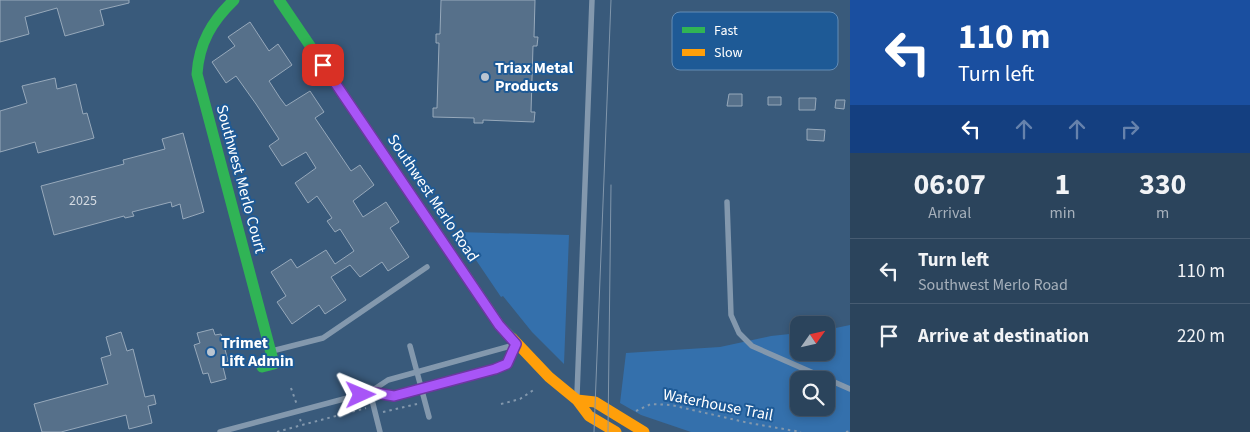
<!DOCTYPE html>
<html lang="en">
<head>
<meta charset="utf-8">
<style>
	:root { --surface:#2b445c; --page:#334b62; --text:#f1f3f6; --muted:#a6b0bb; --line:#475c72 }
	body { margin:0; font-family:"Source Sans 3",sans-serif; background:var(--page); color:var(--text); height:100vh; display:flex; flex-direction:column; font-size:19px; white-space:nowrap }
	* { box-sizing:border-box; margin:0 }
	p { font-size:16px; color:var(--muted) }
	.icon { flex:none; width:28px; height:28px; fill:none; stroke:currentColor; stroke-width:2; stroke-linecap:round; stroke-linejoin:round }
	.map { position:relative; flex:1; overflow:hidden }
	.panel { display:flex; flex-direction:column; background:var(--surface); width:400px }
	.panel>* { flex:none }
	.hud { background:#1a4fa0; color:#fff; overflow:hidden }
	.needle { width:32px; rotate:56deg }
	.tools { position:absolute; left:790px; top:316px; display:grid; gap:10px }
	.tools a { display:grid; place-items:center; width:45px; height:45px; border-radius:10px; background:var(--surface); box-shadow:0 2px 8px #0003,0 0 0 1px var(--line); font-size:25px }
	.pin { position:absolute; display:grid; place-items:center; width:42px; height:42px; color:#fff; margin:-21px; border-radius:10px; box-shadow:0 2px 8px #0006 }
	.me { position:absolute; width:55px; margin:-28px; rotate:89deg; stroke-linejoin:round; filter:drop-shadow(0 0 4px #0008) }
	.turn { display:flex; align-items:center; gap:18px; height:105px; padding:0 25px; font-size:22px }
	.turn .icon { width:65px; height:65px; stroke-width:2.5 }
	.turn b { display:block; font-size:35px; line-height:42px }
	.lanes { display:flex; align-items:center; height:48px; padding:0 25px; background:#0003; justify-content:center; gap:25px; direction:ltr }
	.lanes .off { opacity:.35 }
	.eta { display:flex; justify-content:space-evenly; align-items:center; height:85px; text-align:center }
	.eta b { font-size:30px; font-weight:700; line-height:35px }
	ul { padding:0; list-style:none }
	li { display:flex; align-items:center; gap:15px; height:65px; padding:0 25px; border-top:1px solid var(--line) }
	li div { flex:1 }
	li b { display:block; font-size:19px }
	li em { font-style:normal }
	main { display:flex; flex:1; min-height:0 }
	.map>svg:first-child { display:block }
	.green { fill:#3470ac; fill-rule:evenodd }
	.building { fill:#56708a; stroke:#97a9bb }
	.lines { fill:none; stroke-linecap:round; stroke-linejoin:round }
	.path { stroke:#8398ad; stroke-width:2; stroke-dasharray:2.5 4; stroke-linecap:butt }
	.lane { stroke:#8398ad; stroke-width:5.5 }
	.fast { stroke:#30b455; stroke-width:11 }
	.slow { stroke:#ff9f0a; stroke-width:11 }
	.tram { stroke:#8196ab; stroke-width:1 }
	.route-casing { stroke:#6d37a1; stroke-width:12 }
	.route { stroke:#a855f7; stroke-width:9 }
	.poi-dot { fill:#bac5d1; stroke:#1e5a96; stroke-width:2 }
	.labels { text-anchor:middle; dominant-baseline:central; stroke-width:4; stroke-linejoin:round; paint-order:stroke }
	.number-label { font-size:14px; fill:#d5dbe2 }
	.poi-label { font-size:16px; font-weight:bold; fill:#fff; stroke:#1e5a96; text-anchor:start }
	.street-label { font-size:16px; fill:#fff; stroke:#1e5a96 }
	.key { fill:#1e5a96; stroke:#628cb6; stroke-width:1 }
	.key-label { font-size:14px; fill:#fff }
</style>
</head>
<body>
<main>
<div class="map">
<svg width="850" height="432" viewBox="0 0 850 432">
	<rect width="100%" height="100%" fill="#395a7b"/>
	<!-- green -->
	<path class="green" d="M457 232 569 235 564 364 532 332 503 296 501 297Z
		M850 325V432H691L641 415 620 403 626 353 720 347 771 336 799 333V352H826V330ZM799 380H826V408H799Z"/>
	<!-- building -->
	<path class="building" d="M0 0H129V3L100 10 104 25 65 36 57 8 25 17 29 34 0 42Z
		M441 0H535L534 37H538L537 46H533L531 112H535L534 122 483 120V123H474V118L433 117V108H437L439 43H436V34H440Z
		M250 22 269 51 278 44 292 65 269 81 280 98 286 106 310 91 324 112 315 118 351 171 360 165 374 185 353 201 363 217 386 202 399 222 390 228 409 257 388 271 382 262 360 277 350 265 331 277 346 300 325 314 319 305 292 324 277 302 286 296 271 272 291 259 297 268 326 250 335 264 354 251 340 229 335 232 327 221 332 218 317 196 308 203 295 183 316 168 306 152 282 166 269 146 279 139 256 104 236 76 226 83 212 62 235 46 228 37Z
		M55 78 57 89 76 84 83 114 87 113 94 138 38 153 35 142 0 152V111L27 103 22 86Z
		M729 94H742V106H727Z
		M768 97H781V105H768Z
		M799 98H816L815 110H799Z
		M836 100H845L844 109 835 108Z
		M807 129 825 130 824 141 807 140Z
		M183 133 204 212 183 219 180 204 172 207 171 202 132 212 134 216 125 218 124 216 54 235 41 186 124 164 123 160 165 149 162 139Z
		M213 329 215 335 221 334 228 361 222 363 226 379 211 383 208 373 203 374 194 345 200 343 197 333Z
		M121 332 127 351 133 349 145 397 154 395 156 404 148 406 152 423 129 429 126 415 61 432H42L34 404 108 384 101 358 111 355 106 337Z"/>
	<g class="lines">
		<!-- path -->
		<path class="path" d="M291 388 297 405
			M501 404 520 399 535 389
			M636 411 651 404 671 405 749 423 801 432
			M383 412 417 404
			M300 419 302 425 366 408
			M277 432 302 425
			M846 432 850 431"/>
		<!-- lane -->
		<path class="lane" d="M727 202 731 315 739 333 752 346 850 389
			M410 346 429 417
			M272 351 323 338 427 267
			M370 392 394 396 495 369 507 364 516 344
			M370 392 380 432
			M577 395 592 0
			M220 432 370 392 388 380 514 345"/>
		<!-- fast -->
		<path class="fast" d="M234 0C212 21 199 43 197 74L274 364 262 367
			M279 0 500 326 512 338"/>
		<!-- slow -->
		<path class="slow" d="M512 338 549 377 577 400 589 416 616 432
			M577 400 595 402 644 432"/>
		<!-- tram -->
		<path class="tram" d="M594 432 611 0
			M608 432 611 185"/>
	</g>
	<g class="lines">
		<!-- route casing -->
		<g class="route-casing">
			<path id="route" d="M323 65 499 325 516 344 507 364 495 369 394 396 370 392 361 395"/>
		</g>
		<!-- route -->
		<use href="#route" class="route"/>
	</g>
	<!-- markers -->
	<g class="poi-dot">
		<circle cx="485" cy="77" r="5"/>
		<circle cx="211" cy="352" r="5"/>
	</g>
	<g class="labels">
		<!-- number labels -->
		<g class="number-label">
			<text x="83" y="201">2025</text>
		</g>
		<!-- poi labels -->
		<g class="poi-label">
			<text x="495" y="68">Triax Metal<tspan x="495" dy="18">Products</tspan></text>
			<text x="221" y="343">Trimet<tspan x="221" dy="18">Lift Admin</tspan></text>
		</g>
		<!-- street labels -->
		<g class="street-label">
			<text transform="translate(241 179) rotate(75)">Southwest Merlo Court</text>
			<text transform="translate(433 198) rotate(56)">Southwest Merlo Road</text>
			<text transform="translate(718 405) rotate(11)">Waterhouse Trail</text>
		</g>
	</g>
	<!-- legend -->
	<rect x="672" y="12" width="166" height="58" rx="8" class="key"/>
	<rect x="682" y="27" width="23" height="6" fill="#30b455"/>
	<rect x="682" y="49" width="23" height="7" fill="#ff9f0a"/>
	<g class="key-label">
		<text x="714" y="35">Fast</text>
		<text x="714" y="57">Slow</text>
	</g>
</svg>
<div class="tools">
<a><svg class="needle" viewBox="-14 -14 28 28"><path d="M0-13l5 13h-10z" fill="#e53935"/><path d="M0 13l5-13h-10z" fill="#a6b0bb"/></svg></a>
<a><svg class="icon" aria-label="search" viewBox="0 0 24 24"><circle cx="10" cy="10" r="6"/><path d="M15 15l6 6"/></svg></a>
</div>
<div class="pin" style="left:323px;top:65px;background:#d93025"><svg class="icon" aria-label="arrive" viewBox="0 0 24 24"><path d="M6 21V4h12l-3 4 3 4H6"/></svg></div>
<svg class="me" style="left:361px;top:395px" viewBox="-20 -20 40 40"><path d="M0-17L14 15 0 8-14 15z" fill="#a855f7" stroke="#fff" stroke-width="4"/></svg>
</div>
<section class="panel">
<div class="hud">
<div class="turn"><svg class="icon" aria-label="left" viewBox="0 0 24 24"><path d="M17 20v-9H6M10 6l-5 5 5 5"/></svg><div><b>110 m</b>Turn left</div></div>
<div class="lanes"><svg class="icon" aria-label="left" viewBox="0 0 24 24"><path d="M17 20v-9H6M10 6l-5 5 5 5"/></svg><svg class="icon off" aria-label="ahead" viewBox="0 0 24 24"><path d="M12 20V5M6 11l6-6 6 6"/></svg><svg class="icon off" aria-label="ahead" viewBox="0 0 24 24"><path d="M12 20V5M6 11l6-6 6 6"/></svg><svg class="icon off" aria-label="right" viewBox="0 0 24 24"><path d="M7 20v-9h11M14 6l5 5-5 5"/></svg></div>
</div>
<div class="eta">
<div><b>06:07</b><p>Arrival</p></div>
<div><b>1</b><p>min</p></div>
<div><b>330</b><p>m</p></div>
</div>
<ul>
<li><svg class="icon" aria-label="left" viewBox="0 0 24 24"><path d="M17 20v-9H6M10 6l-5 5 5 5"/></svg><div><b>Turn left</b><p>Southwest Merlo Road</p></div><em>110 m</em></li>
<li><svg class="icon" aria-label="arrive" viewBox="0 0 24 24"><path d="M6 21V4h12l-3 4 3 4H6"/></svg><div><b>Arrive at destination</b></div><em>220 m</em></li>
</ul>
</section>
</main>
</body>
</html>
